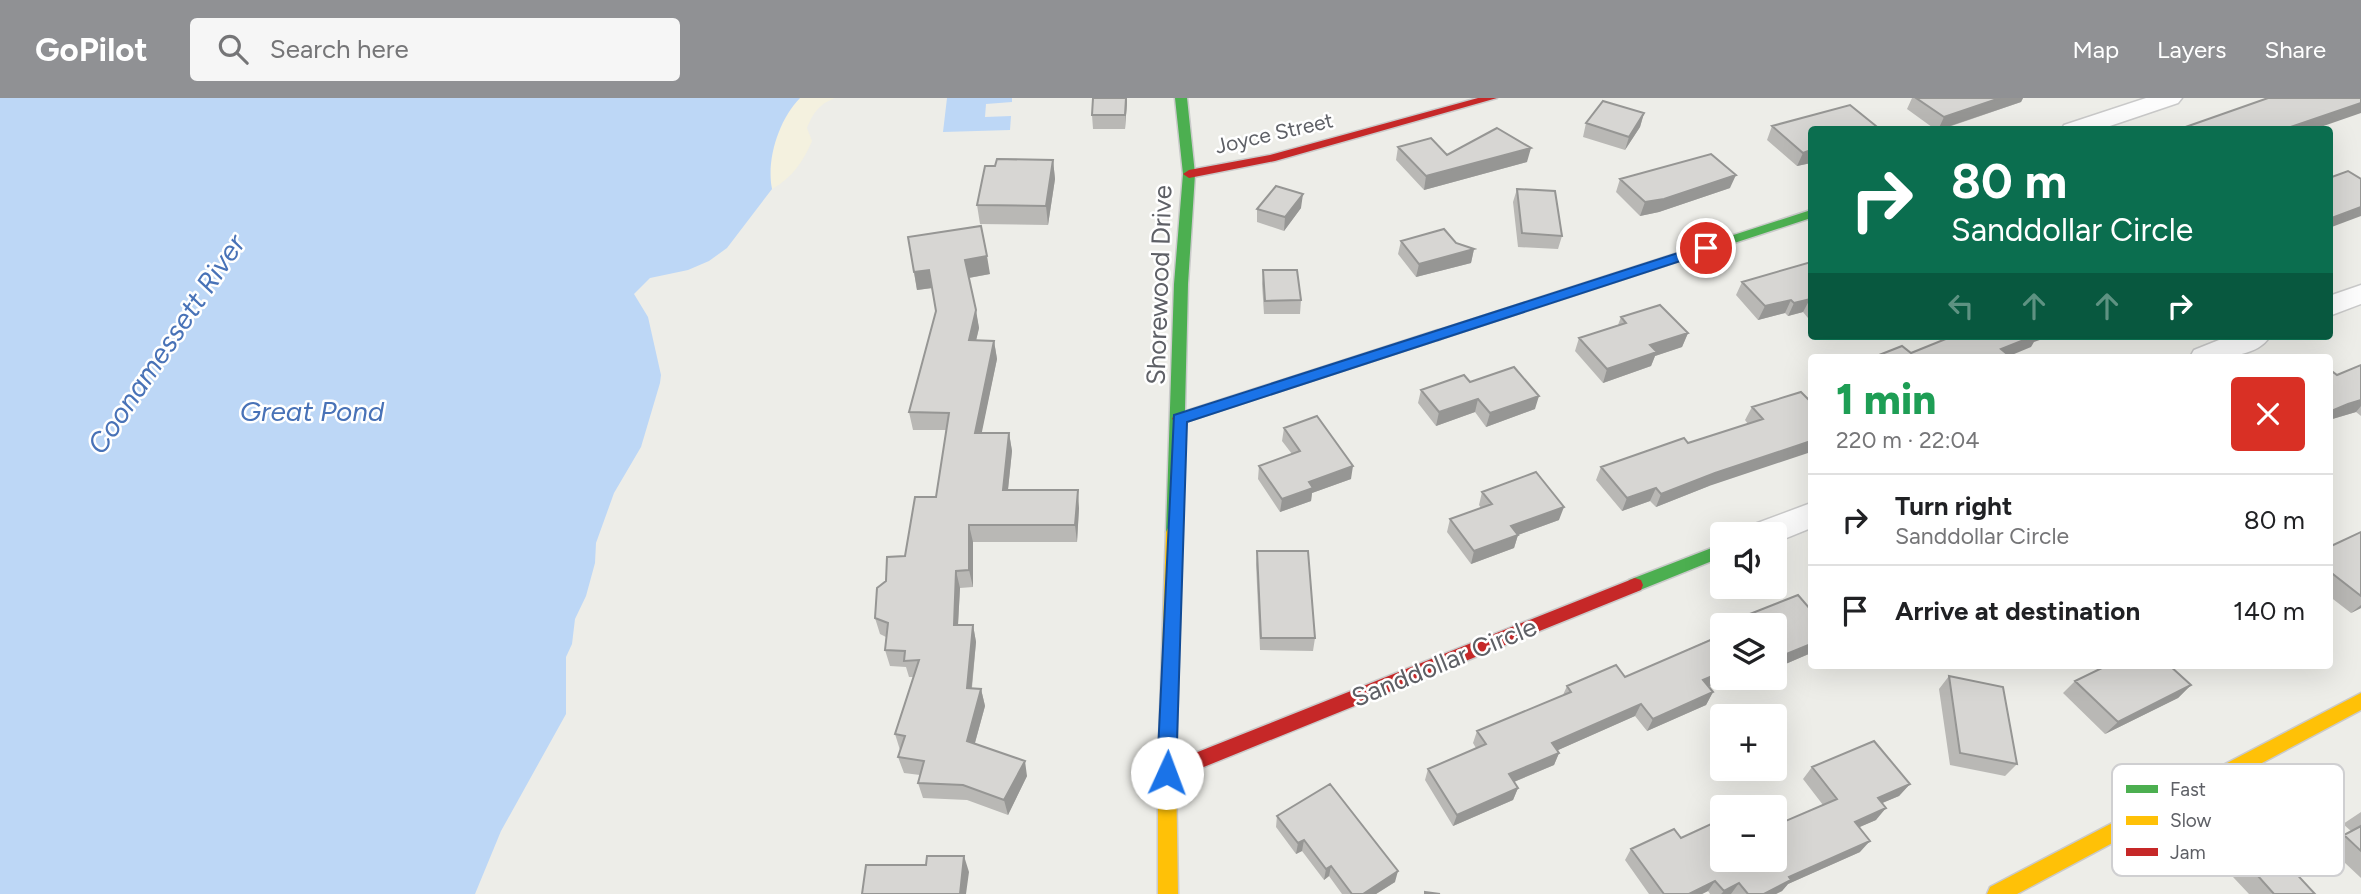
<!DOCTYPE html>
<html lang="en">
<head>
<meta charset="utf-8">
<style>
	:root { --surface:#fff; --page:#f6f6f6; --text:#202124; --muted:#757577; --line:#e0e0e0; --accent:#909194 }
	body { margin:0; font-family:Figtree,sans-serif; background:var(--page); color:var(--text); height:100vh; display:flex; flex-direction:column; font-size:26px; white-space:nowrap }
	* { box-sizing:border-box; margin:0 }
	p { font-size:23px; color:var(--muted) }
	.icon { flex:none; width:38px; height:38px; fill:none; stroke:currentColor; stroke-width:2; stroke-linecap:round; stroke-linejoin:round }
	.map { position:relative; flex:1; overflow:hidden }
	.sheet { position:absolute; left:1808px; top:256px; width:525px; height:315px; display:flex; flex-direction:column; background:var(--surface); border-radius:7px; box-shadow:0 7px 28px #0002 }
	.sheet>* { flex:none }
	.hud { position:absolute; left:1808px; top:28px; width:525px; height:214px; border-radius:7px; box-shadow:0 7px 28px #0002; background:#0b6e4f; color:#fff; overflow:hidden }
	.fabs { position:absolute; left:1710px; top:424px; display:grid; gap:14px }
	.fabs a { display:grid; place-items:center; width:77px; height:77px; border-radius:7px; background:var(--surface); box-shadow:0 7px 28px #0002; font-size:35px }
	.pin { position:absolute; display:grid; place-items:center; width:60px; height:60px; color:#fff; margin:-30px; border:4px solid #fff; border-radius:50%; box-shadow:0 2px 7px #0007 }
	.me { position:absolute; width:77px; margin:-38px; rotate:2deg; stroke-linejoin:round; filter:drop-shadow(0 0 5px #0008) }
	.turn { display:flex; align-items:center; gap:24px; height:147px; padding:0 28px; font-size:32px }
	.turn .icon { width:91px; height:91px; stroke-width:2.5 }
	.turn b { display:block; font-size:49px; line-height:60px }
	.lanes { display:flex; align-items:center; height:66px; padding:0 28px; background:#0003; justify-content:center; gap:35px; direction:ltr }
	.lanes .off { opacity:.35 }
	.round { display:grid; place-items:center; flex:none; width:74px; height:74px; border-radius:7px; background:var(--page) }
	.head { display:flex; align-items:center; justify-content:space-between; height:119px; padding:0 28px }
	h1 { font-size:42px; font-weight:800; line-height:52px; color:#1e9e55 }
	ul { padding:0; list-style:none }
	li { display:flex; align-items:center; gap:21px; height:91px; padding:0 28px; border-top:2px solid var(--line) }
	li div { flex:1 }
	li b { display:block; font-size:26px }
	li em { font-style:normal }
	header { display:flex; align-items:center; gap:42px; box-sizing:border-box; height:98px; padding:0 35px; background:var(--accent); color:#fff }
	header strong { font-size:33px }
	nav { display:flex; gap:38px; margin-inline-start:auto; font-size:24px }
	.search { width:490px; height:63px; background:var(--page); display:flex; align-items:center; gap:18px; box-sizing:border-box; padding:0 24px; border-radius:7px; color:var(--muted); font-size:26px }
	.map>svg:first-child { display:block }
	.sand { fill:#f4f1df }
	.water { fill:#bdd7f6 }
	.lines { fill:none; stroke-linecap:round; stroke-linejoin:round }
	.street-casing { stroke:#c9c9c9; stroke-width:3 }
	.fast-casing { stroke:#cacaca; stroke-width:3 }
	.slow-casing { stroke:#cacaca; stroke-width:3 }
	.jam-casing { stroke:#cacaca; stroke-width:3 }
	.street { fill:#fcfcfc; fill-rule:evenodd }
	.fast { fill:#4caf50; fill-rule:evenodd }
	.slow { fill:#ffc107; fill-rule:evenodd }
	.jam { fill:#c62828; fill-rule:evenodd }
	.wall { fill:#b9b8b5 }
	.shaded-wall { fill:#969694 }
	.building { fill:#d7d6d3; stroke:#969694; stroke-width:2 }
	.route { fill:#1a73e8; stroke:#114b97; stroke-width:2 }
	.labels { text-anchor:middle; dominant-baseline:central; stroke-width:5; stroke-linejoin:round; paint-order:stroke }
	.far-street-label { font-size:21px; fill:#5e6066; stroke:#fff }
	.street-label { font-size:26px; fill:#5e6066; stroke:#fff }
	.water-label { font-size:28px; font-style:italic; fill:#4872b7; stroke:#fff }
	.key { fill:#fff; stroke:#cfcfd1; stroke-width:2 }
	.key-label { font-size:19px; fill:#5e6066 }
</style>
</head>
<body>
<header>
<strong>GoPilot</strong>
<div class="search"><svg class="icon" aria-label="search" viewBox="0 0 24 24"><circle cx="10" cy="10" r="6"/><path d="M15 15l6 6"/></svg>Search here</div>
<nav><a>Map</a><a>Layers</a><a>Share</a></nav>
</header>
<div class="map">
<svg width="2361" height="796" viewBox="0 0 2361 796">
	<rect width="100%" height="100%" fill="#edede8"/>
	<!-- sand -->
	<path class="sand" d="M800 0H835C819 6 813 15 807 30L812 43C803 64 792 80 772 91 766 62 779 21 800 0Z"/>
	<!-- water -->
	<path class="water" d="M0 0H800C779 21 766 62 772 91L727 150 709 163 688 172 650 180 634 196 648 219 661 277 660 285 641 349 614 395 596 445 595 465 586 498 575 521 572 546 566 559V616L501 733 475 796H0Z
		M947 0H1012V4L986 6 985 19 1011 18 1010 32 943 34Z"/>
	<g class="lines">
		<!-- street casing -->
		<g class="street-casing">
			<path id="street" d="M2146 0H2182L2178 5 2098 32H2061L2064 27Z
				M2361 187V206L2329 218V198Z
				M2229 238H2270C2256 262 2214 259 2190 259L2194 252Z
				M1811 405V430L1774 445V436H1747L1752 427Z"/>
		</g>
		<!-- fast casing -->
		<g class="fast-casing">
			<path id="fast" d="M1175 0H1187L1195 76 1188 186 1182 434 1180 438H1168L1166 434 1174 186 1183 76Z
				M1811 112V120L1443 240 1438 242 1431 237 1433 234Z
				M1722 446V459L1635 494 1629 492 1627 487 1629 482Z"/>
		</g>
		<!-- slow casing -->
		<g class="slow-casing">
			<path id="slow" d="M1174 428 1180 430 1182 434 1176 675 1178 796H1158V675L1166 434 1168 430Z
				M2361 595V612L2017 796H1987L1990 789Z"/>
		</g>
		<!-- jam casing -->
		<g class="jam-casing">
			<path id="jam" d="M1478 0H1497L1275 63 1189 80 1183 76 1189 72 1270 57Z
				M1438 232 1445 237 1443 240 1179 326 1172 321 1174 317Z
				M1635 480 1641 482 1643 487 1641 492 1174 681 1167 683 1160 681 1158 675 1160 669Z"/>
		</g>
		<!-- street -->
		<use href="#street" class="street"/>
		<!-- fast -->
		<use href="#fast" class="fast"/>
		<!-- slow -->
		<use href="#slow" class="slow"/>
		<!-- jam -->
		<use href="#jam" class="jam"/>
	</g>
	<!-- wall -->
	<path class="wall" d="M1912 0H2023L2021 4 1940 32H1936L1907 11Z
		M1127 4 1125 31H1093L1092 17Z
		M1644 15 1640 29 1625 52 1583 39 1586 25Z
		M1772 28H1876L1875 32H1811V65L1797 68 1767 42Z
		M1398 49 1447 57 1527 64 1424 92 1396 62Z
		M1053 62 1055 81 1048 127 980 126 977 107 995 68Z
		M1620 81 1730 90 1659 114 1640 118 1616 94Z
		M1517 91 1562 138 1558 151 1518 149 1513 104Z
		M1301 110 1284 133 1257 124V111Z
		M908 139 990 176 969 180 979 230 976 242 994 243 997 261 981 335H1009L1012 353 1008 392 1079 410 1077 444H973V489L960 490 958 527H973L976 544 972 590 981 591 985 608 975 645 1027 678 1008 717 967 702 923 700 918 685 920 677 904 675 898 659 900 652 895 636 914 579H909L906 569 890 568 885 552 886 539 880 536 875 520 886 483 905 458 936 399 946 332H913L909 314 936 213 932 190 917 192Z
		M1401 143 1456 145 1474 151 1471 165 1416 179 1398 156Z
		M1811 164V219L1808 220 1803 214 1788 218 1785 215 1758 222 1736 197 1742 184Z
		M1263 172 1301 202 1300 216H1264L1262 186Z
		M1621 219 1688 235 1682 249 1655 258 1651 268 1603 285 1575 253 1579 240 1618 227Z
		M2361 267V318L2356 314 2329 322V271L2337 277Z
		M1470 284 1535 311 1486 329 1475 314 1436 328 1418 305 1421 292Z
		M1801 294 1709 388 1656 409 1650 403 1622 413 1596 382 1601 369 1688 345 1748 326 1745 322 1752 309Z
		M1284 330 1351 381 1312 395 1311 403 1280 414 1258 381 1259 368 1292 356 1282 343Z
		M1482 394 1559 422 1518 437 1514 450 1471 466 1447 434 1450 421 1481 410 1479 407Z
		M2361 434V510L2351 515 2329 498V449Z
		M1257 453 1315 540 1313 553 1260 552 1256 466Z
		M1722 527V579H1732L1709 589 1713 594 1706 607 1647 633 1635 618 1558 652 1559 655 1554 667 1514 684 1518 690 1513 702 1453 728 1425 682 1428 671 1476 650 1473 645 1477 633 1563 597 1567 588 1625 579 1711 541 1718 528Z
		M1774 527 1811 555 1776 570 1774 568Z
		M1949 578 2017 666 2005 678 1950 667 1939 591Z
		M2075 583 2191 587 2178 600 2105 636 2063 595Z
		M1812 669 1910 686 1899 698 1882 705 1876 722 1859 729 1860 754 1788 786 1782 793 1776 796H1710L1708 793 1702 796H1649L1625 762 1631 751 1681 740 1722 761 1823 707 1803 681Z
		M2361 714V780L2327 748 2351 733 2343 726Z
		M1277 718 1395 784 1376 796H1342L1329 778 1324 782 1302 753 1296 756 1276 729Z
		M2249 768 2315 796H2249L2233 779Z"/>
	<!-- shaded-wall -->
	<path class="shaded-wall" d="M1126 0H1127V4L1125 31Z
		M2000 0H2023L2021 4 1938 32 1944 19Z
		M2361 5V15L2312 32H2282Z
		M1644 15 1640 29 1625 52 1629 39Z
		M1876 28 1875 32H1862Z
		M1531 50 1527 64 1424 92 1426 78Z
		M1811 52V65L1797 68 1803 55Z
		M1053 62 1055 81 1048 127 1046 108Z
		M1736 77 1730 90 1659 114 1640 118 1645 104Z
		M1303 96 1301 110 1284 133 1285 119Z
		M2361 109V118L2329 130V121Z
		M1474 151 1471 165 1416 179 1419 166Z
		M987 158 990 176 968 180 965 162Z
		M929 172 932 190 917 192 914 174Z
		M1810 201 1803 214 1788 218 1794 205Z
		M1791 202 1785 215 1758 222 1765 208Z
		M976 212 979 230 972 260 969 242Z
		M1688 235 1682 249 1655 258 1651 268 1603 285 1607 271 1650 247Z
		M2033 238H2051L2034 244 2031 249 2007 259H1996L2001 251Z
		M994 243 997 261 978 353 975 335Z
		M1539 298 1535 311 1486 329 1490 315Z
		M1478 301 1475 314 1436 328 1439 314Z
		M2361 302V308L2356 314 2329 322V314L2348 306Z
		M1009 335 1012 353 1006 410 1003 392Z
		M1811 343V354L1709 388 1656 409 1661 396 1715 375Z
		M1353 368 1351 381 1312 395 1311 403 1280 414 1282 401 1309 384Z
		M1656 390 1650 403 1622 413 1627 400Z
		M1078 392 1079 410 1077 444 1075 427Z
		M1564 409 1559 422 1518 437 1514 450 1471 466 1474 453 1511 428Z
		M969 427 973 444V489L969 472Z
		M956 473 960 490 957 544 954 527Z
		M2361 507V510L2351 515Z
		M973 527 976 544 970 606 967 590Z
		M1811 546V555L1776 570 1784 557Z
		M1722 574V579H1732L1696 594 1703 582Z
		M2191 587 2178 600 2105 636 2118 624Z
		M981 591 985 608 971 659 967 643Z
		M1713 594 1706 607 1647 633 1653 621Z
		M1641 606 1635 618 1547 657 1552 645Z
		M1559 655 1554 667 1504 688 1509 676Z
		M1025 663 1027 678 1008 717 1004 702Z
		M1910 686 1899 698 1868 711 1878 700Z
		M1518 690 1513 702 1453 728 1457 717Z
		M1886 710 1876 722 1846 735 1855 724Z
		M1304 742 1302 753 1296 756 1298 745Z
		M1870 743 1860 754 1788 786 1782 793 1776 796H1764L1789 779Z
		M964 758 969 774 966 796H960Z
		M1331 768 1329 778 1324 782 1326 771Z
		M1398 773 1395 784 1376 796H1363Z
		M1715 783 1708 793 1702 796H1689Z
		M1739 785 1731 796H1721L1724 793Z"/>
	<!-- building -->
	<path class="building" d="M1093 0H1126L1125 17H1092Z
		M1916 0H2000L1944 19Z
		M2268 0H2361V5L2282 32H2177Z
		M1603 3 1644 15 1629 39 1586 25Z
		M1850 7 1876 28 1862 32H1811V52L1803 55 1772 28Z
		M1497 30 1531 50 1426 78 1398 49 1431 40 1447 57Z
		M1711 56 1736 77 1664 101 1645 104 1620 81Z
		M997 61 1053 62 1046 108 977 107 985 68H995Z
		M2348 73 2361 81V109L2329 121V80Z
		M1276 88 1303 96 1285 119 1257 111Z
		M1517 91 1555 93 1562 138 1522 135Z
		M981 128 987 158 965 162 976 212 969 242 994 243 975 335H1009L1003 392H1078L1075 427H969V472L956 473 954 527H973L967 590 981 591 967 643 1025 663 1004 702 963 687 918 685 924 663 898 659 905 638 895 636 919 562 904 563 905 553 885 552 888 525 875 520 877 490 886 483 887 459 905 458 915 399H936L949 315 909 314 936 213 929 172 914 174 908 139Z
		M1444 131 1456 145 1474 151 1419 166 1401 143Z
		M1811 164V202L1810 201 1794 205 1791 202 1765 208 1742 184Z
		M1263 172H1297L1301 202 1265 203Z
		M1660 207 1688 235 1650 247 1657 254 1607 271 1579 240 1626 225 1621 219Z
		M1953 238H2034L2001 251 2007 256 2000 259H1874L1902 248 1911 255Z
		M2361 267V302L2348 306 2329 314V271L2337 277Z
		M1514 269 1539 298 1490 315 1478 301 1439 314 1421 292 1464 277 1470 284Z
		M1801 294 1808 301 1811 300V343L1715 375 1661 396 1656 390 1627 400 1601 369 1684 340 1688 345 1763 321 1752 309Z
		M1317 318 1353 368 1309 384 1313 390 1282 401 1259 368 1300 353 1284 330Z
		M1536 374 1564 409 1511 428 1518 437 1474 453 1450 421 1492 406 1482 394Z
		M2361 434V498L2329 473V449Z
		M1257 453H1308L1315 540H1261Z
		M1798 497 1811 512V546L1784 557 1779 551 1774 553V527H1722Z
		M1722 537V574L1703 582 1713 594 1653 621 1641 606 1552 645 1559 655 1509 676 1518 690 1457 717 1428 671 1486 646 1477 633 1571 594 1567 588 1616 567 1625 579Z
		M2108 567H2169L2191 587 2118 624 2075 583Z
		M1949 578 2003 589 2017 666 1960 655Z
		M1874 643 1910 686 1878 700 1886 710 1855 724 1870 743 1789 779 1791 782 1764 796H1748L1739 785 1724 793 1715 783 1689 796H1664L1631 751 1674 731 1681 740 1722 721V761H1774V728L1837 701 1812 669Z
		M1330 686 1398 773 1363 796H1352L1331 768 1326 771 1304 742 1298 745 1277 718Z
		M2361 728V753L2344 737Z
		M2278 756 2315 796H2274L2249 768Z
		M927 758H964L960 796H862L866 767H926Z
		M1425 794 1440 796H1425Z"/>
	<!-- route -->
	<path class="route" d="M1706 146 1713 150 1711 153 1187 324 1176 675 1173 681 1167 683 1160 681 1157 675 1174 317Z"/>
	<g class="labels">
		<!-- far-street labels -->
		<g class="far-street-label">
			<text transform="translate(1274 35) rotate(-13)">Joyce Street</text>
		</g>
		<!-- street labels -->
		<g class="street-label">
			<text transform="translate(1159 187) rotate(-88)">Shorewood Drive</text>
			<text transform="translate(1444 564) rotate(-22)">Sanddollar Circle</text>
		</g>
		<!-- water labels -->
		<g class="water-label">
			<text transform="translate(166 246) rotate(-56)">Coonamessett River</text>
			<text x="312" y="313">Great Pond</text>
		</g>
	</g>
	<!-- legend -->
	<rect x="2112" y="666" width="232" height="112" rx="10" class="key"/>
	<rect x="2126" y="687" width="32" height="8" fill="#4caf50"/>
	<rect x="2126" y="718" width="32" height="9" fill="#ffc107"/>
	<rect x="2126" y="750" width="32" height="8" fill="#c62828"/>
	<g class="key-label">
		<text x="2170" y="698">Fast</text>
		<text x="2170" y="729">Slow</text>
		<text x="2170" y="761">Jam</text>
	</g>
</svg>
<div class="fabs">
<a><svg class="icon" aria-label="sound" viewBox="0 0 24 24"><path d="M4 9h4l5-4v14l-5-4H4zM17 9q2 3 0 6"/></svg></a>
<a><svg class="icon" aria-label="layers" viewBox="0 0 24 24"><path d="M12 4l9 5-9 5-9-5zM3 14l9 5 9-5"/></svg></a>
<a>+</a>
<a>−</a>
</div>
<div class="pin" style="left:1706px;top:150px;background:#d93025"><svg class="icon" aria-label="arrive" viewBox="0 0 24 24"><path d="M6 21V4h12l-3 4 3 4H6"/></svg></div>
<svg class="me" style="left:1167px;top:675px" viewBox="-20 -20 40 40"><circle r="19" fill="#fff"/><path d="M0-13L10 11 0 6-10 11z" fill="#1a73e8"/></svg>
<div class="hud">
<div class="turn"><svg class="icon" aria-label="right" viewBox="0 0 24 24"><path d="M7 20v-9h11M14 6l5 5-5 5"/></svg><div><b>80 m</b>Sanddollar Circle</div></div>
<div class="lanes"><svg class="icon off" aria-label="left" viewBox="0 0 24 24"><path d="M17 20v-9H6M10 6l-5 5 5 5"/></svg><svg class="icon off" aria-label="ahead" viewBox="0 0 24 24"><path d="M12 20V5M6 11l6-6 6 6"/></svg><svg class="icon off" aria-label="ahead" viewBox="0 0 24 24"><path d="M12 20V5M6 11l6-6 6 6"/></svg><svg class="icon" aria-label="right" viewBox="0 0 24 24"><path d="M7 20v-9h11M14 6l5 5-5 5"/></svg></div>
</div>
<section class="sheet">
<div class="head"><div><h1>1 min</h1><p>220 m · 22:04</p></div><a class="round" style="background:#d93025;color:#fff"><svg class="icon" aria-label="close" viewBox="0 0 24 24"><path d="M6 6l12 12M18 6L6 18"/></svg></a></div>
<ul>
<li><svg class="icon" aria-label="right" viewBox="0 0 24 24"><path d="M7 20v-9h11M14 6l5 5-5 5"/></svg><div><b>Turn right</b><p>Sanddollar Circle</p></div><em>80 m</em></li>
<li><svg class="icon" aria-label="arrive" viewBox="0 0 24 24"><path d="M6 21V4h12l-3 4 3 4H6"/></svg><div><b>Arrive at destination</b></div><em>140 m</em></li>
</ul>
</section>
</div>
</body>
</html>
